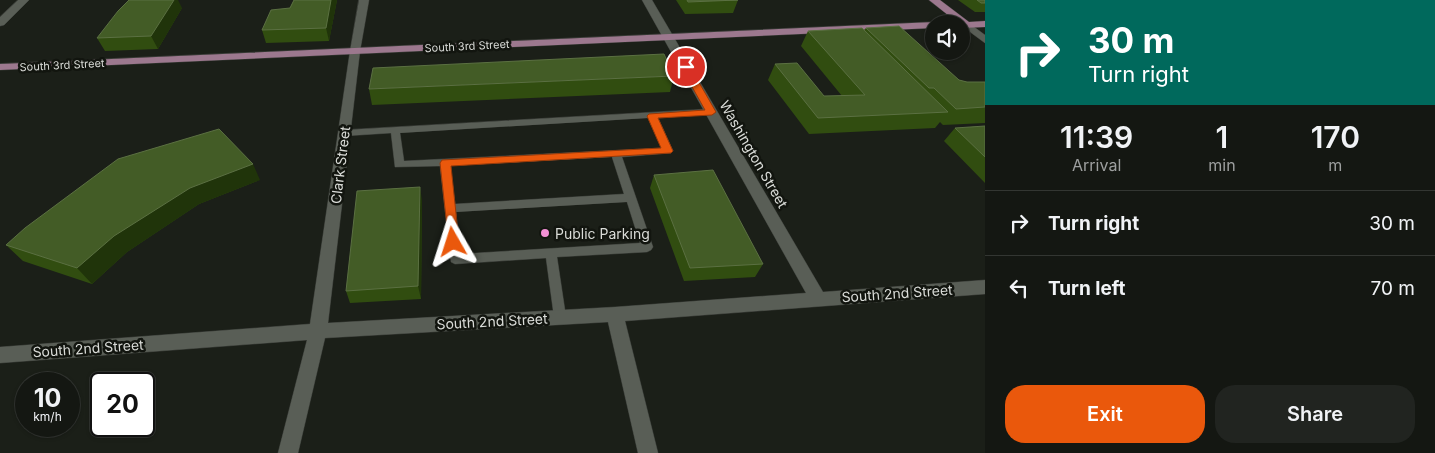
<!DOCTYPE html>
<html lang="en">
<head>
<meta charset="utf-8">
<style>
	:root { --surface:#141712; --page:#212420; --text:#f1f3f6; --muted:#9d9f9f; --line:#333632; --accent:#ea580c }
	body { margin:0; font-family:Inter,sans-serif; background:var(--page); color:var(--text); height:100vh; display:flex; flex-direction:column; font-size:19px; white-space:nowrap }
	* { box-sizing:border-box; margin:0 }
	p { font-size:16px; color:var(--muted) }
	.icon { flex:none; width:28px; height:28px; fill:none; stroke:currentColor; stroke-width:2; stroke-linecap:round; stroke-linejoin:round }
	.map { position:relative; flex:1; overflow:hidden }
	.details { display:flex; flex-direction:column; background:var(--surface); width:450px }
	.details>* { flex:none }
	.banner { background:#00695c; color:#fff; overflow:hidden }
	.fabs { position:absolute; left:925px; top:15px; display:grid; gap:10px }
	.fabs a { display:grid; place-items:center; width:45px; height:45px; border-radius:50%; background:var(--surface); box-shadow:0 1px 4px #0004,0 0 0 1px var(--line); font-size:25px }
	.speed { position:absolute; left:15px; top:372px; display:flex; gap:10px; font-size:25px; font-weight:700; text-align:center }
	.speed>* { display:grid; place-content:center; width:65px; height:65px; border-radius:50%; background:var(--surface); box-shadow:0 1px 4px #0004,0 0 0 1px var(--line); line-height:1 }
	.speed small { font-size:12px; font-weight:400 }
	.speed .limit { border:2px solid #111; border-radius:8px; background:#fff; color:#111 }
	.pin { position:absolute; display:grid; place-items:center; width:42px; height:42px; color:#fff; margin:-21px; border:2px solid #fff; border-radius:50%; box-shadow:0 1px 5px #0007 }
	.me { position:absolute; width:55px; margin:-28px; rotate:354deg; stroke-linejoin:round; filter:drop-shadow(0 0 4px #0008) }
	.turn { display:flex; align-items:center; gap:18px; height:105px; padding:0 20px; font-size:22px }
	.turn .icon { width:65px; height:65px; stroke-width:2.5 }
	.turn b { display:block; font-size:35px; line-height:42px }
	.eta { display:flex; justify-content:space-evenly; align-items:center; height:85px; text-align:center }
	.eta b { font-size:30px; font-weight:600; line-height:35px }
	.action { display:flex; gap:10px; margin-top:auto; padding:10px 20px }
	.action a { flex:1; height:58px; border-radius:20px; background:var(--accent); color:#fff; font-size:20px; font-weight:600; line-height:58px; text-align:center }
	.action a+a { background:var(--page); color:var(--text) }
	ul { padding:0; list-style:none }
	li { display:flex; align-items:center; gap:15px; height:65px; padding:0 20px; border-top:1px solid var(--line) }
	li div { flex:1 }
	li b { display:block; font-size:19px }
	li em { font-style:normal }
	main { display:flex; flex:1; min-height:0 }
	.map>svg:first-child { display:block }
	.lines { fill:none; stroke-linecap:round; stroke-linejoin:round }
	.lane-casing { stroke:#393c37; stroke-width:1 }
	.street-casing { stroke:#393c37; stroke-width:1 }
	.primary-casing { stroke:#393c37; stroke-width:1 }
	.lane { fill:#595e56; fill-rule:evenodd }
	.street { fill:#595e56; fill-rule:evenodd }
	.primary { fill:#9c788e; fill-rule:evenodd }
	.wall { fill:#314d10 }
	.shaded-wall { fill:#20340a }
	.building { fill:#435c26; stroke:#5b7042 }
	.route { fill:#ea580c; stroke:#983908 }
	.poi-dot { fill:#f391d5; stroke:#12150f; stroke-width:2 }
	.labels { text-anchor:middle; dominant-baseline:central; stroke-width:5; stroke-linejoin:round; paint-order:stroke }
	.far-street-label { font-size:11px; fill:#dadcd8; stroke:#12150f }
	.street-label { font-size:14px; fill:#dadcd8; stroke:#12150f }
	.poi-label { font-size:14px; fill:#dadcd8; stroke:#12150f; text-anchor:start }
</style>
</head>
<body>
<main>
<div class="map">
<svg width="985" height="453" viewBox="0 0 985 453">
	<rect width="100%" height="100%" fill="#1b1f18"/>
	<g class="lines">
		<!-- lane casing -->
		<g class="lane-casing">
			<path id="lane" d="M711 109 716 112 714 114 658 118 673 151 671 153 622 157 653 247 651 250 647 252 557 257 566 317 565 321 560 323 555 321 554 317 546 258 455 264 451 262 440 166 395 167 391 133 344 136 339 133 344 130ZM648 118 662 148 404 161 400 133ZM612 157 624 194 455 204 450 166ZM627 202 640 243 460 254 456 212Z"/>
		</g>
		<!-- street casing -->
		<g class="street-casing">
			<path id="street" d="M18 0H29L4 25 0 26V17Z
				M359 0H369L360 51 328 323 615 307 806 293 642 0H652L823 292 985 280V294L625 321 658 453H638L608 322 325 338 298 453H278L307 340 0 363V347L310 324 350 51Z
				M966 21 985 35V43L962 26 961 24Z"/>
		</g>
		<!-- primary casing -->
		<g class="primary-casing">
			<path id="primary" d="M929 0H940L969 22 985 21V27L961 28V24H957L958 23Z
				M934 22 938 24H934V28L0 70V64Z"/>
		</g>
		<!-- lane -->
		<use href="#lane" class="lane"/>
		<!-- street -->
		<use href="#street" class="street"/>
		<!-- primary -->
		<use href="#primary" class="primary"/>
	</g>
	<!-- wall -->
	<path class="wall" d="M294 0H337L329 41 266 43 262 30 290 8Z
		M676 0H738L733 13 685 14Z
		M958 0H985V12H975Z
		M182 8 158 49 105 51 97 38Z
		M866 28 959 80 967 82H985V123L943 125 940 122 935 128 809 134 768 80 775 64 824 96H842L801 46 808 31 864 30Z
		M674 76 670 92 372 105 369 89Z
		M985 126V183L944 141 955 128Z
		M654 175 763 264 755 277 684 281 650 188Z
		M260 180 199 204 127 252 92 284 23 261 6 245Z
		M422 200 421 299 350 303 346 291Z"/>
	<!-- shaded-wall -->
	<path class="shaded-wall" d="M174 0H178L182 8 158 49 151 36Z
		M331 0H337L329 41 326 28Z
		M253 164 260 180 199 204 127 252 92 284 77 268 114 236 190 188Z
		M420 187 422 200 421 299 418 286Z"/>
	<!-- building -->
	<path class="building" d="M129 0H174L151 36 97 38 118 11Z
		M294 0H331L326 28 262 30 271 10 290 8Z
		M687 0H738L688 2Z
		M977 0H985V3H981Z
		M899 26 959 80 967 82H985V107L956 109 934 88H929L866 28Z
		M862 28 948 112 818 118 775 64 797 63 824 96 865 95 808 31Z
		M664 54 674 76 369 89 373 68Z
		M985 126V157L955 128Z
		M219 129 253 164 190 188 114 236 77 268 6 245 25 228 118 159Z
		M713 170 763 264 690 268 654 175Z
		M420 187 418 286 346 291 357 191Z"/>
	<!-- route -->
	<path class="route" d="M683 65H689L716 112 712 115 658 118 673 151 671 153 451 166 459 242 457 245H449L440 163 442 160 661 148 647 116 649 114 705 110 681 67Z"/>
	<!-- markers -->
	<circle class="poi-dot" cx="545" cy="233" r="5"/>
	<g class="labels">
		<!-- far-street labels -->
		<g class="far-street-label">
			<text transform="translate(467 46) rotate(-3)">South 3rd Street</text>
			<text transform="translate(62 65) rotate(-3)">South 3rd Street</text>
		</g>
		<!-- street labels -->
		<g class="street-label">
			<text transform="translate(754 154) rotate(60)">Washington Street</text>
			<text transform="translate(340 165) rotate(-83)">Clark Street</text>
			<text transform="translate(897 293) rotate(-4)">South 2nd Street</text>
			<text transform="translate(492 321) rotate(-3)">South 2nd Street</text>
			<text transform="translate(88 348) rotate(-4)">South 2nd Street</text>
		</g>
		<!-- poi labels -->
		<g class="poi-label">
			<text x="555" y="233">Public Parking</text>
		</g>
	</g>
</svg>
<div class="fabs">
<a><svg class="icon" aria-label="sound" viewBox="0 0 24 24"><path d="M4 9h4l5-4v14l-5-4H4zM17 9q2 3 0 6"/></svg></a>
</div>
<div class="speed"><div>10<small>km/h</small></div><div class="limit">20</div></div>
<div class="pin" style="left:686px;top:67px;background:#d93025"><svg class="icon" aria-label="arrive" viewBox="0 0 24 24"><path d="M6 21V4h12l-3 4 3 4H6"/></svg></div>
<svg class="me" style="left:453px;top:242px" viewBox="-20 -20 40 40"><path d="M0-17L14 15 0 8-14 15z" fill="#ea580c" stroke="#fff" stroke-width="4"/></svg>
</div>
<section class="details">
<div class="banner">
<div class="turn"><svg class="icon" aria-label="right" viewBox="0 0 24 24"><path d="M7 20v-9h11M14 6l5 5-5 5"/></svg><div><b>30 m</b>Turn right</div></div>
</div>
<div class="eta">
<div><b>11:39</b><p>Arrival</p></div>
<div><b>1</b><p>min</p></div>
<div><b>170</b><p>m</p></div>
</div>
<ul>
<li><svg class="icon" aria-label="right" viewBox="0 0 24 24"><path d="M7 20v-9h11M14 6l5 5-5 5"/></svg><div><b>Turn right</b></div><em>30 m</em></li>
<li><svg class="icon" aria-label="left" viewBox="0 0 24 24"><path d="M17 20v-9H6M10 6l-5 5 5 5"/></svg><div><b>Turn left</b></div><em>70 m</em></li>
</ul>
<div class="action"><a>Exit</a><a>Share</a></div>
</section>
</main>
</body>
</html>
